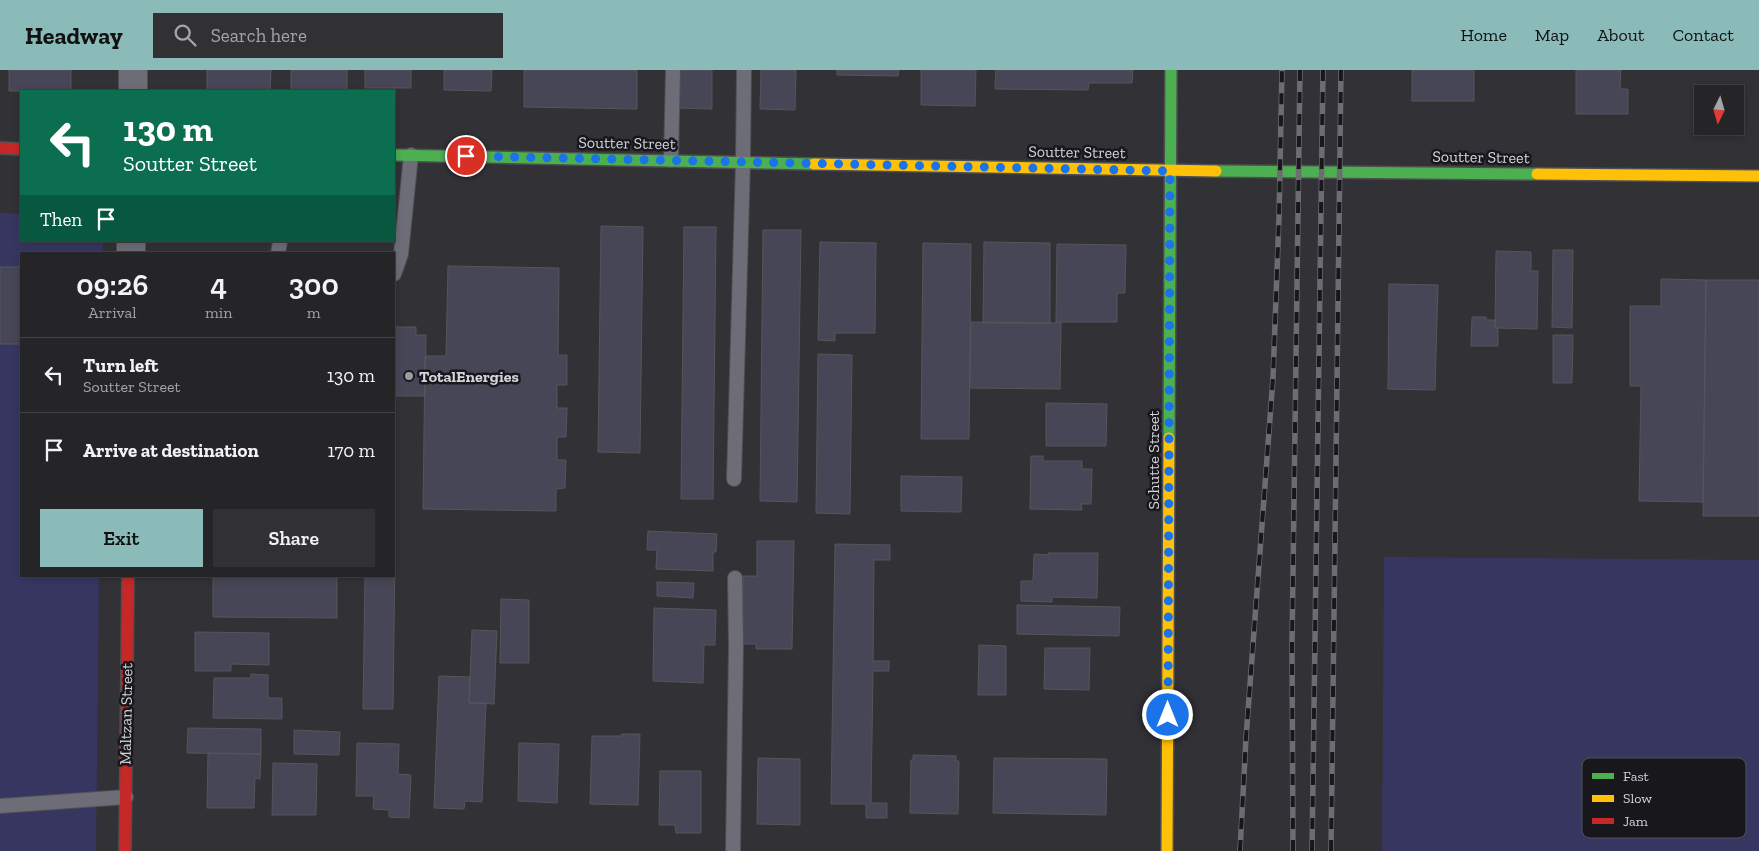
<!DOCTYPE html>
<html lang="en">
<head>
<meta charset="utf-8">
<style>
	:root { --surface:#252528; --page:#313134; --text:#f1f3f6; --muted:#a3a5a8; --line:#424245; --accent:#8bbbb9 }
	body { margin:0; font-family:"Zilla Slab",serif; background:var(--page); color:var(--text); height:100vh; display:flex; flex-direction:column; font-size:19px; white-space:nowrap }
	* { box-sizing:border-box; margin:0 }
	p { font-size:16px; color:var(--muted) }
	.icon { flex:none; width:28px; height:28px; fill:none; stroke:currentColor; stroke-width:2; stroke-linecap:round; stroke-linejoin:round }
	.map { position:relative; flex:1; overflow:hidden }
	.panel { position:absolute; left:20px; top:182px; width:375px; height:325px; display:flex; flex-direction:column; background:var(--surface); border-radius:0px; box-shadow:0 2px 8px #0003,0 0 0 1px var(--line) }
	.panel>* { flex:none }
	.hud { position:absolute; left:20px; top:20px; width:375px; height:152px; border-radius:0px; box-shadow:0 2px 8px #0003,0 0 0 1px var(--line); background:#0b6e4f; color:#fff; overflow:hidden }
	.needle { width:32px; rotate:185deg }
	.controls { position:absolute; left:1694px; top:15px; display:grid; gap:10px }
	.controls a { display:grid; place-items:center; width:50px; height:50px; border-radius:0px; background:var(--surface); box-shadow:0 2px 8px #0003,0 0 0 1px var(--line); font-size:25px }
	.pin { position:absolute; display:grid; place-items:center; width:42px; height:42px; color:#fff; margin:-21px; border:2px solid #fff; border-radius:50%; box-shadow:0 1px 5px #0007 }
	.me { position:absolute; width:55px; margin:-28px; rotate:0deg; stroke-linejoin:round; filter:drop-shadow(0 0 4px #0008) }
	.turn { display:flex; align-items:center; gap:18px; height:105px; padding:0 20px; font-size:22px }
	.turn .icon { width:65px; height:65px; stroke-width:2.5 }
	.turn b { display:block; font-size:35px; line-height:42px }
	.then { display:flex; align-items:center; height:48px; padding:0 20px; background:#0003; gap:10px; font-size:19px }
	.eta { display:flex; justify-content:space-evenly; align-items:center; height:85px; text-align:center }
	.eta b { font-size:30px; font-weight:600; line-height:35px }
	.cta { display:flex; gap:10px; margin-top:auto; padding:10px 20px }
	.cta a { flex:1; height:58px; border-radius:0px; background:var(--accent); color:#111; font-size:20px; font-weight:600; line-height:58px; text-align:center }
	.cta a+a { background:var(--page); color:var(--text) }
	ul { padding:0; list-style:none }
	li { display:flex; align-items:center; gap:15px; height:75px; padding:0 20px; border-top:1px solid var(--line) }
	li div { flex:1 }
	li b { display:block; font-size:19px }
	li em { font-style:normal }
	header { display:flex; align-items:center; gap:30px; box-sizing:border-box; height:70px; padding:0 25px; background:var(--accent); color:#111 }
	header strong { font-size:24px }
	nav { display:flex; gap:28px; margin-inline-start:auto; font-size:18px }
	.search { width:350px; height:45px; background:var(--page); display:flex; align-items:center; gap:12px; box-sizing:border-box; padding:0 18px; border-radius:0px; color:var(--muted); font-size:19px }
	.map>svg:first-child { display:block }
	.green { fill:#373661 }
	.building { fill:#474656; stroke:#55565a }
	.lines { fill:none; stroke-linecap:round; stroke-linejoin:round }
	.lane-casing { stroke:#4f4f53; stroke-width:16 }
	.street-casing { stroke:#4f4f53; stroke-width:30 }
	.fast-casing { stroke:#4f4f53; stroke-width:14 }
	.slow-casing { stroke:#4f4f53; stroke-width:14 }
	.jam-casing { stroke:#4f4f53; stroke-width:14 }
	.lane { stroke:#6d6d77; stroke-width:14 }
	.street { stroke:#6d6d77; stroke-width:28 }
	.fast { stroke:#4caf50; stroke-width:11 }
	.slow { stroke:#ffc107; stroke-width:11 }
	.jam { stroke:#c62828; stroke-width:11 }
	.rail-casing { stroke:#6c6c73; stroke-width:5.5 }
	.rail { stroke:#17171c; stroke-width:4; stroke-dasharray:11; stroke-linecap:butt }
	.route { stroke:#1a73e8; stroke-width:9; stroke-dasharray:0 16.2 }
	.poi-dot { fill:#9b9ca2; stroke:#17171c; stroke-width:2 }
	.labels { text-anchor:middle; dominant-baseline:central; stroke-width:5; stroke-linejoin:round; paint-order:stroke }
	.street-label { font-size:16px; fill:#d4d5dc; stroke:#17171c }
	.poi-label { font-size:16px; font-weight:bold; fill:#d4d5dc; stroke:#17171c; text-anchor:start }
	.key { fill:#17171c; stroke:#505056; stroke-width:1 }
	.key-label { font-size:14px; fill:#d4d5dc }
</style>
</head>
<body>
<header>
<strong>Headway</strong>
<div class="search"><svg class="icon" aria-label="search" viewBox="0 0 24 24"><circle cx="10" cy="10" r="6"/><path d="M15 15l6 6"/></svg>Search here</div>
<nav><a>Home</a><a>Map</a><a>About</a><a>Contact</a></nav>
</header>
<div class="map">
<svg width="1759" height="781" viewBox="0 0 1759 781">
	<rect width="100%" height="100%" fill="#313136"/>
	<!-- green -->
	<path class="green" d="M0 143 21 144V171H103V184H21V506H99L96 781H0Z
		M1384 487 1759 490V781H1382Z"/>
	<!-- building -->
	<path class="building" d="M9 0H71V21H9Z
		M207 0H271L270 21H207Z
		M291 0H347V21H291Z
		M365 0H411V18H365Z
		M444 0H492L491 21 444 20Z
		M524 0H637V39L524 37Z
		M679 0H712V39L678 38Z
		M761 0H796L795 40 760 39Z
		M837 0H899L898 6 837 5Z
		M921 0H976L975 36 921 35Z
		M996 0H1133L1132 13H1089L1088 20 995 19Z
		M1412 0H1474V31H1412Z
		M1576 0H1621L1620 19H1628V44H1576Z
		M601 156 643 157 640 383 598 382Z
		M684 157H716L713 429H681Z
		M763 160H801L797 432 760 431Z
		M820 172 876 173 875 263H835V271L818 270Z
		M984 172 1050 173V253H983Z
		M923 173 971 174 969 369H921Z
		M1057 174 1126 175 1125 223H1117V252H1056Z
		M1553 180H1573L1572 258 1552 257Z
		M1496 181 1531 182V201H1538L1537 259 1495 258Z
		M448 196 559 198 558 285H567V315H557V338H567L566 367H557V390H566L565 418 556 419V441L423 439 425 286H446Z
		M0 197H21V274H0Z
		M1661 209 1706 210 1703 432 1639 431 1641 316H1630V236H1661Z
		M1706 210H1759V446H1703Z
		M1389 214 1438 215 1435 320 1388 319Z
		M1472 247H1486V250H1495V258H1498V276H1471Z
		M971 252 1061 253 1060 319 970 318Z
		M394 257H416V265H426L425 326H394Z
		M1553 265H1573L1572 313H1553Z
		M818 284 852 285 850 444 816 443Z
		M1046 333 1107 334 1106 376H1046Z
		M1031 386H1043V391H1082V399H1092L1091 434H1081L1082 440 1030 439Z
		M901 406 962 407 961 442 901 441Z
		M648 461 717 464 716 482H713V501L656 499 657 480H647Z
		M757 471H794L792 579H756V574H742L743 506H757Z
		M835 474 890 475V490H874L873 591H889V601H873L871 733H887V748H866V734H831Z
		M394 482H395L393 639H363L365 506H394Z
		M1048 483H1098L1097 528 1052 527V532L1021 531V511H1033L1034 484 1049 485Z
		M213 506H337V548L213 547Z
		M657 512 694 513 693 528 657 526Z
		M501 529 529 530V593H500Z
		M1017 535 1120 537 1119 566 1017 564Z
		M654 538 716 540 715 575H704L703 613 653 611Z
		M472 560 497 561 494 634 469 633Z
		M195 562 269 563V595L231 594V601H195Z
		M979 575 1006 576V625H978Z
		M1045 578H1090L1089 620 1044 619Z
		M251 604 268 605V628H282V649L213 648 214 608H251Z
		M439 606 470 607 469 633H486L482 732 465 731 464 739 434 738Z
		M188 658 261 659V684L187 683Z
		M294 660 340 662 339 685 294 684Z
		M622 664H640L638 735 590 734 592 666H621Z
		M357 673 399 674 398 704 411 705 409 748 389 747V740L373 739 374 726H356Z
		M519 673 559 674 557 733 518 731Z
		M208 683 261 684 260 709 255 708 254 738H207Z
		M913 685 956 686V691H959L958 744 910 743 911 690H913Z
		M758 688 800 689V755L757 754Z
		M994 688 1107 689 1106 745 993 743Z
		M273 693 317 694 316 745H272Z
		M660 701H701V763H676L675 755H659Z"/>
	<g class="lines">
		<!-- lane casing -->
		<g class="lane-casing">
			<path id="lane" d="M671 90 673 0
				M278 184 280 171
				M394 204 401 184 411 85
				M734 409 743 92 744 0
				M0 736 126 727
				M733 781 736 576 735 508"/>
		</g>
		<!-- street casing -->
		<g class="street-casing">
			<path id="street" d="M133 21V0
				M131 184V171"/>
		</g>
		<!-- fast casing -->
		<g class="fast-casing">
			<path id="fast" d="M394 85 814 94
				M1216 101 1537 104
				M1169 368 1171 0"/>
		</g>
		<!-- slow casing -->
		<g class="slow-casing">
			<path id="slow" d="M814 94 1216 101
				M1537 104 1759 106
				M1167 781 1169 368"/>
		</g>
		<!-- jam casing -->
		<g class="jam-casing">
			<path id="jam" d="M0 78 21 79
				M125 781 128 506"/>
		</g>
		<!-- lane -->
		<use href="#lane" class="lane"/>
		<!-- street -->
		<use href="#street" class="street"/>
		<!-- fast -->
		<use href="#fast" class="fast"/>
		<!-- slow -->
		<use href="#slow" class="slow"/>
		<!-- jam -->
		<use href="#jam" class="jam"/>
		<!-- rail casing -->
		<g class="rail-casing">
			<path id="rail" d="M1240 781 1246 668 1273 308 1279 147 1282 0
				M1293 781 1292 575 1300 0
				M1312 781 1323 0
				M1331 781 1341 0"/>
		</g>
		<!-- rail -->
		<use href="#rail" class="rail"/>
	</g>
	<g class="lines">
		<!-- route -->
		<path class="route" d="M466 86 1170 101 1168 645"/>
	</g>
	<!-- markers -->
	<circle class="poi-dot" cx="409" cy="306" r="5"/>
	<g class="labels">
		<!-- street labels -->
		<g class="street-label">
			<text transform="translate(627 73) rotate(1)">Soutter Street</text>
			<text transform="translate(1077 82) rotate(1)">Soutter Street</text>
			<text transform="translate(1481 87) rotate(1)">Soutter Street</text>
			<text transform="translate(1153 390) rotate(-90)">Schutte Street</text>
			<text transform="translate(126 644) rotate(-89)">Maltzan Street</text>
		</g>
		<!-- poi labels -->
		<g class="poi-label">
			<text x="419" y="306">TotalEnergies</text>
		</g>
	</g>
	<!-- legend -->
	<rect x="1582" y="688" width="164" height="80" rx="8" class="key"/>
	<rect x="1592" y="703" width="22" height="6" fill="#4caf50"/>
	<rect x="1592" y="725" width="22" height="7" fill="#ffc107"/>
	<rect x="1592" y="748" width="22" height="6" fill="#c62828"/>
	<g class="key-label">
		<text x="1623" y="711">Fast</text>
		<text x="1623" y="733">Slow</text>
		<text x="1623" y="756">Jam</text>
	</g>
</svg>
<div class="controls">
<a><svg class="needle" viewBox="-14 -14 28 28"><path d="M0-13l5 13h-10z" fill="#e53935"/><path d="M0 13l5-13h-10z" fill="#a3a5a8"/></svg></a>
</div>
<div class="pin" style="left:466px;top:86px;background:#d93025"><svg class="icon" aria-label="arrive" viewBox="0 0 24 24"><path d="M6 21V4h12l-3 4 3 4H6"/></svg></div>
<svg class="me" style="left:1168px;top:645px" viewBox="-20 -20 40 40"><circle r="17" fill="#1a73e8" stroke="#fff" stroke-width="3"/><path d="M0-11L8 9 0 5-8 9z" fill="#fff"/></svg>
<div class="hud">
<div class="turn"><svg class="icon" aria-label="left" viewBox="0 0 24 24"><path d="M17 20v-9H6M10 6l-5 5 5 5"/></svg><div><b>130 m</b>Soutter Street</div></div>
<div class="then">Then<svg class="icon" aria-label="arrive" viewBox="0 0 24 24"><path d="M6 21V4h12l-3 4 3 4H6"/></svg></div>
</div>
<section class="panel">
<div class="eta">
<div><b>09:26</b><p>Arrival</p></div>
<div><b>4</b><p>min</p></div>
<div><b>300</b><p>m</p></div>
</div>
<ul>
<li><svg class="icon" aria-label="left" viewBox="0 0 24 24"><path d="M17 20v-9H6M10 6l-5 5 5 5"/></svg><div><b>Turn left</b><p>Soutter Street</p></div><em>130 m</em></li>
<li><svg class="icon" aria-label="arrive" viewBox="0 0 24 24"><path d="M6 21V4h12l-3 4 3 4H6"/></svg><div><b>Arrive at destination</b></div><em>170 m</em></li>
</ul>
<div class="cta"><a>Exit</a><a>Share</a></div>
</section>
</div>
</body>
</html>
